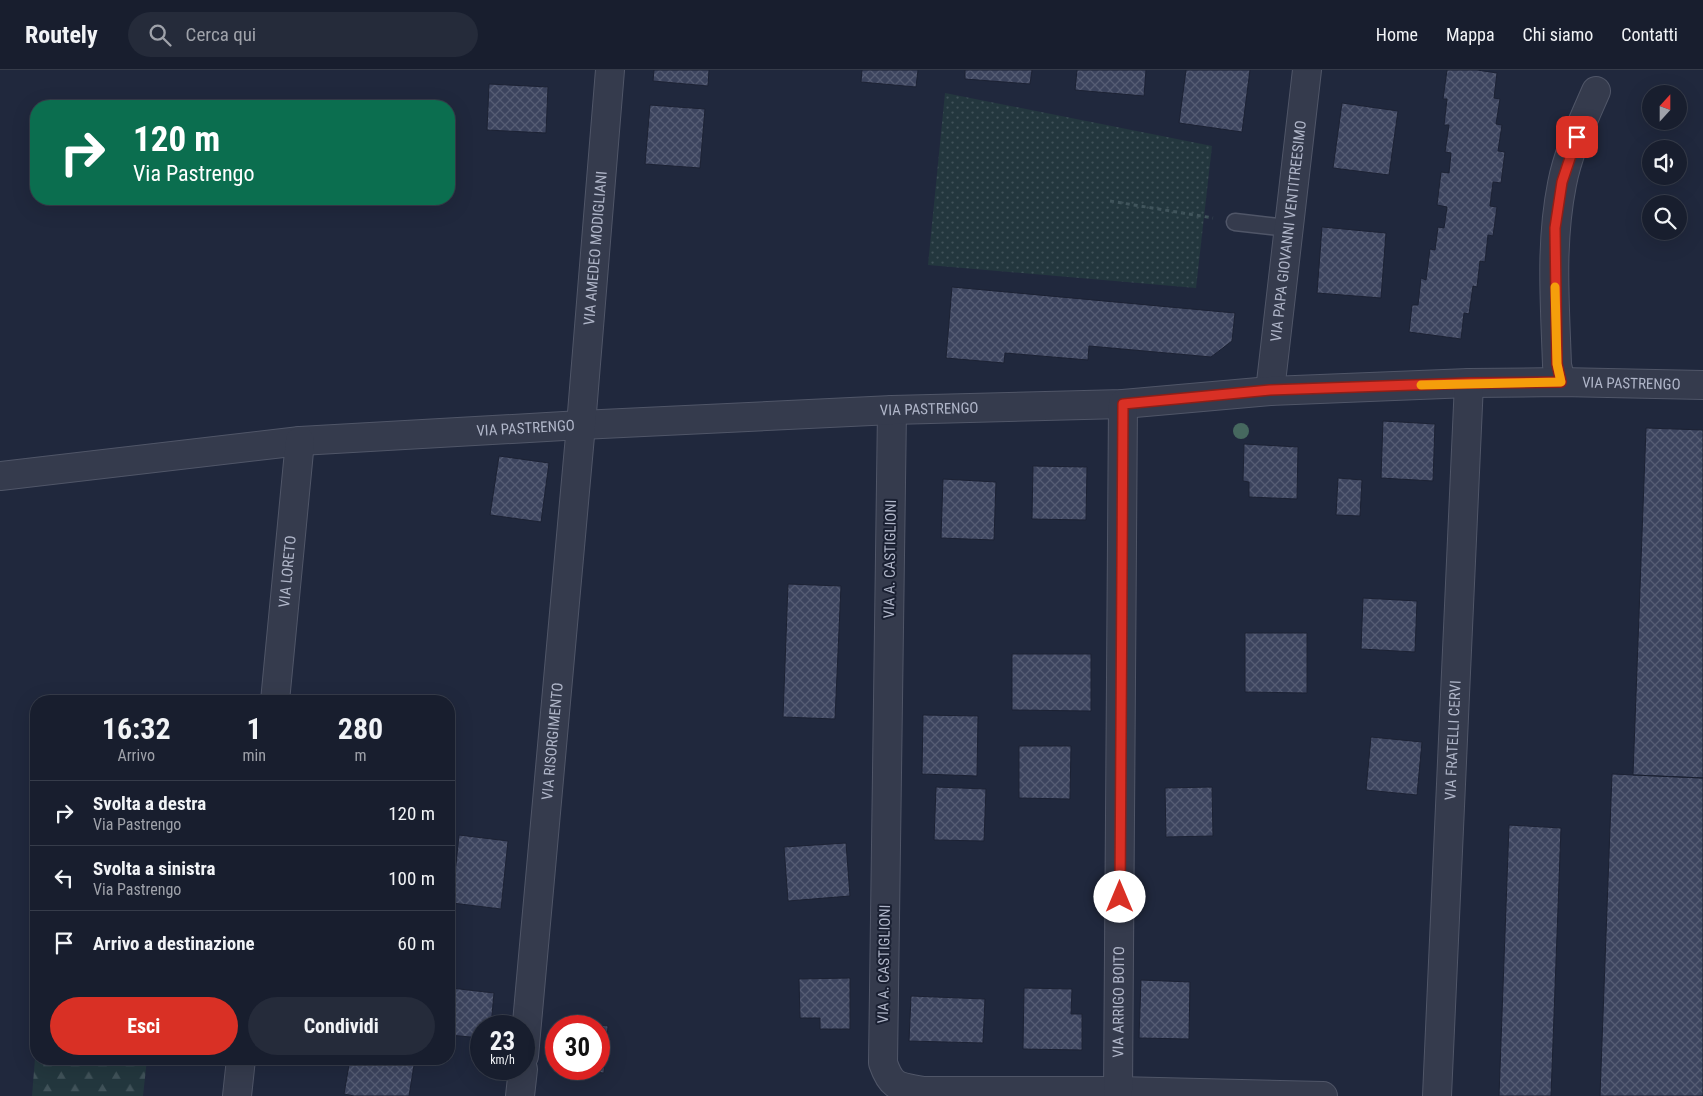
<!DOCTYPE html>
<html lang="it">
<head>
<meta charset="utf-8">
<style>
	:root { --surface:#181e2e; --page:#252b3a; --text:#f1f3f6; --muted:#9fa2aa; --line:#363c4a; --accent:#d93025 }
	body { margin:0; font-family:"Roboto Condensed",sans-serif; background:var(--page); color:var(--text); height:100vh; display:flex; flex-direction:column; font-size:19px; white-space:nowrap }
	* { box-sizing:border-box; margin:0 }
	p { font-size:16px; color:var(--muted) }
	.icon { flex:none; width:28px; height:28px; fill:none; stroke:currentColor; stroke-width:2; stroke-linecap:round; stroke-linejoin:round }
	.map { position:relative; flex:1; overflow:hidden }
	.side { position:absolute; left:30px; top:625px; width:425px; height:370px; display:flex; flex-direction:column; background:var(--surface); border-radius:20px; box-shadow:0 5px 20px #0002,0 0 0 1px var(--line) }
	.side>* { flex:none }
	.hud { position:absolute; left:30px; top:30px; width:425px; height:105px; border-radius:20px; box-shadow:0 5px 20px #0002,0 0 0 1px var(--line); background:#0b6e4f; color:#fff; overflow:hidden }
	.needle { width:32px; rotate:21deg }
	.fabs { position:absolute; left:1642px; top:15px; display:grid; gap:10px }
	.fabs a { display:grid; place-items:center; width:45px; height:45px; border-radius:50%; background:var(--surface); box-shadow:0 5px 20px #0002,0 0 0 1px var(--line); font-size:25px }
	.speed { position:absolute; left:470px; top:945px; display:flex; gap:10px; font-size:25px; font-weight:700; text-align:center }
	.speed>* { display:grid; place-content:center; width:65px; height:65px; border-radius:50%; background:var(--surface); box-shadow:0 5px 20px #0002,0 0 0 1px var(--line); line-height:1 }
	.speed small { font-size:12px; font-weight:400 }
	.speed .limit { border:8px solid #d22; background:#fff; color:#111 }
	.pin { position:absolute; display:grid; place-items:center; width:42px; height:42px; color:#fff; margin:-21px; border-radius:10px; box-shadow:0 2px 8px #0006 }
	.me { position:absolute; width:55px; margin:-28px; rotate:0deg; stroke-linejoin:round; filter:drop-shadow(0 0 4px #0008) }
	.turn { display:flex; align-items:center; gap:18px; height:105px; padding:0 20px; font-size:22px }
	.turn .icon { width:65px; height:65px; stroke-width:2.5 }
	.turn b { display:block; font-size:35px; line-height:42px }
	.eta { display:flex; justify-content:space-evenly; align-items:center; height:85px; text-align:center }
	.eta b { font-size:30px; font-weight:700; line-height:35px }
	.action { display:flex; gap:10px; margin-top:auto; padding:10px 20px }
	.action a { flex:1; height:58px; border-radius:30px; background:var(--accent); color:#fff; font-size:20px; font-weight:700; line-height:58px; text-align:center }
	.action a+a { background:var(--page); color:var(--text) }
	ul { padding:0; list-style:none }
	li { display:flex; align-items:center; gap:15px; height:65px; padding:0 20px; border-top:1px solid var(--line) }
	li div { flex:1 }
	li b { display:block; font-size:19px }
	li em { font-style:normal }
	header { display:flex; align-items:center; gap:30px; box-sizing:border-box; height:70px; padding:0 25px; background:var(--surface); border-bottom:1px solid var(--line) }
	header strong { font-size:24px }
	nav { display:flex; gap:28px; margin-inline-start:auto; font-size:18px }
	.search { width:350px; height:45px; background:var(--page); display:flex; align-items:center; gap:12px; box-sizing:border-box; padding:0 18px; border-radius:28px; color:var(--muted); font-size:19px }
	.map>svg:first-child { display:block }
	.forest { fill:url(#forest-firs) }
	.park { fill:url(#park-dots) }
	.building { fill:url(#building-cross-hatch); stroke:#1c2234 }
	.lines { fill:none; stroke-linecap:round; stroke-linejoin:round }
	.lane-casing { stroke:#505668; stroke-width:19 }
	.street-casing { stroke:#505668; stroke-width:30 }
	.path { stroke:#40545b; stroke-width:3; stroke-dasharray:4 4; stroke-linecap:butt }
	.lane { stroke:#353b4d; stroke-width:16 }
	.street { stroke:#353b4d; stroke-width:28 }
	.tree { fill:#46685f }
	.route-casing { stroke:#8d1f18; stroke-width:12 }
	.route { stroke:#d93025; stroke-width:9 }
	.slow { stroke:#f59e0b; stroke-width:9 }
	.labels { text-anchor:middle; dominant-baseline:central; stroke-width:4; stroke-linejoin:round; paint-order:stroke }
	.street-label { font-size:15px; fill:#b0b6c9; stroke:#1a2032 }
</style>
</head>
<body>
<header>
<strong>Routely</strong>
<div class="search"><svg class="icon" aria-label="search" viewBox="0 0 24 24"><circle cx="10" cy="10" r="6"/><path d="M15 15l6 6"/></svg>Cerca qui</div>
<nav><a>Home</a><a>Mappa</a><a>Chi siamo</a><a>Contatti</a></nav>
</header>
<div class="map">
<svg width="1703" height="1026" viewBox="0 0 1703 1026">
	<defs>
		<pattern id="forest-firs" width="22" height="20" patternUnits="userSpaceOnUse" patternTransform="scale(1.25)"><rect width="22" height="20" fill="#23373e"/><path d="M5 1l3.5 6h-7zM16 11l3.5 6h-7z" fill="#405259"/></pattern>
		<pattern id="park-dots" width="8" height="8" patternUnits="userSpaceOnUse" patternTransform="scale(1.25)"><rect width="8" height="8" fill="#23373e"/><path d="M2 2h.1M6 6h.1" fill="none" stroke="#405259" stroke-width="1.8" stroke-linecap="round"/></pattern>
		<pattern id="building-cross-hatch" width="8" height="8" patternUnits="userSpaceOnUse" patternTransform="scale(1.25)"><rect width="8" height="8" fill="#3c445e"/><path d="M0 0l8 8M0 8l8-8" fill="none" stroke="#565d74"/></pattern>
	</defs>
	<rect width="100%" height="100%" fill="#20283d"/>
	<!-- forest -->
	<path class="forest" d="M36 976V989H147L143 1026H32Z"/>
	<!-- park -->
	<path class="park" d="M945 23 1212 76 1196 218 928 195Z"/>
	<!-- building -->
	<path class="building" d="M654 0H709L708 16 653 11Z
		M862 0H918L916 17 861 12Z
		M965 0H1032L1030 14 965 9Z
		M1077 0H1146L1144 26 1075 20Z
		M1186 0H1250L1242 62 1179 53Z
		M1447 0H1477L1497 3 1494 28 1500 29 1496 54 1502 55 1498 81 1505 82 1501 113 1493 112 1490 136 1497 137 1493 166 1488 165 1485 192 1480 191 1477 217 1473 216 1469 244 1464 243 1461 269 1409 262 1412 235H1418L1421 208 1426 210 1430 179 1435 180 1438 157 1444 158 1447 137 1437 135 1441 102 1449 103 1451 83 1445 82 1449 55H1444L1447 29H1443Z
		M489 14 548 17 546 63 487 60Z
		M1342 33 1398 41 1389 105 1333 98Z
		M650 35 705 39 700 98 645 94Z
		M1322 157 1386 163 1381 228 1317 223Z
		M952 217 1235 243 1232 271 1211 287 1089 276 1088 290 1005 283 1004 293 946 288Z
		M1383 351 1435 354 1433 411 1381 408Z
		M1646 358 1703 360V708L1633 705Z
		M1244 374 1298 377 1297 429 1249 427V412L1243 411Z
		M499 386 549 393 541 452 490 445Z
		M1033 396 1087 397 1086 450 1032 449Z
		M1338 408 1362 410 1360 446 1336 445Z
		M943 409 996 412 994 470 941 468Z
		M788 514 841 516 835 649 783 647Z
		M1363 528 1417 531 1415 582 1361 579Z
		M1245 563H1307V623L1245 622Z
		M1012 584H1091V641L1012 640Z
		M923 645 978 646 977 706 922 704Z
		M1371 667 1422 672 1417 725 1366 720Z
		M1019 676H1071L1070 729 1019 728Z
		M1612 704 1703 708V1026H1600Z
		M936 717 986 719 984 771 934 770Z
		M1212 717 1213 766 1166 767 1165 718Z
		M1509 755 1561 758 1551 1026H1499Z
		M459 765 508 771 501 839 452 833Z
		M846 773 850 826 788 831 784 777Z
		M850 908V959H820V948H800L799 909Z
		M1141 910 1190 912 1189 969 1139 968Z
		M451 918 494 923 491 956H481V968L449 965Z
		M1024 918 1072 919 1071 944H1082V980L1023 979Z
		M911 926 985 929 983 973 909 971Z
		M558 952 608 956 604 1003 562 999H599V956H558Z
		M556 972V998H554Z
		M350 989H415L409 1026H354L344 1024Z"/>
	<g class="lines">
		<!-- lane casing -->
		<g class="lane-casing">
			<path id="lane" d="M1235 152 1288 158"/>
		</g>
		<!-- street casing -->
		<g class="street-casing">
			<g id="street">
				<path d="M1561 312 1557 295C1555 234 1550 174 1562 114 1568 82 1583 51 1596 21"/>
				<path id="s1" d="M1270 321 1307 0"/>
				<path d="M892 340 883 993C892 1019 899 1016 923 1021H1118L1323 1026"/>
				<path id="s2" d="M0 406 300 371 581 355 892 340 1123 334 1270 321 1469 313 1561 312 1703 315"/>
				<path id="s3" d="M275 631 300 371"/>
				<path id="s4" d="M524 986 581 355 610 0"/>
				<path id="s5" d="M1118 1021 1123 334"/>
				<path d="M237 1026 241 989"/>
				<path d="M520 1026 523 999"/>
				<path id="s6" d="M1437 1026 1469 313"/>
			</g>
		</g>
		<!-- path -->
		<path class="path" d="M1110 131 1213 148"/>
		<!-- lane -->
		<use href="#lane" class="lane"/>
		<!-- street -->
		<use href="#street" class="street"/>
	</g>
	<!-- trees -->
	<circle class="tree" cx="1241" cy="361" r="8"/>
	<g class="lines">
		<!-- route casing -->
		<g class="route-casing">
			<path id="route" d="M1120 827 1123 334 1270 320 1469 313 1561 312 1557 294 1555 158 1562 112 1577 67"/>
		</g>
		<!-- route -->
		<use href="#route" class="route"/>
		<!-- slow -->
		<path class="slow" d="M1421 315 1561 312 1557 294 1555 217"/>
	</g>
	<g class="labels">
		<!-- street labels -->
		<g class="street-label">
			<text stroke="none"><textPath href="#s1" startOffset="161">VIA PAPA GIOVANNI VENTITREESIMO</textPath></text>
			<text stroke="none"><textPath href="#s4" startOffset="811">VIA AMEDEO MODIGLIANI</textPath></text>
			<text stroke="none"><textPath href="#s2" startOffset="1635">VIA PASTRENGO</textPath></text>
			<text stroke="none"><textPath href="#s2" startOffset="932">VIA PASTRENGO</textPath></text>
			<text stroke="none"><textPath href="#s2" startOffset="528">VIA PASTRENGO</textPath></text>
			<text transform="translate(890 489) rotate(-89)">VIA A. CASTIGLIONI</text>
			<text stroke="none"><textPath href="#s3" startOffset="130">VIA LORETO</textPath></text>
			<text stroke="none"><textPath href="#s6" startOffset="356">VIA FRATELLI CERVI</textPath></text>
			<text stroke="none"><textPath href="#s4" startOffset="316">VIA RISORGIMENTO</textPath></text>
			<text transform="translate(884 894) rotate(-89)">VIA A. CASTIGLIONI</text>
			<text stroke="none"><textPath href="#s5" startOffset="89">VIA ARRIGO BOITO</textPath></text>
		</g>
	</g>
</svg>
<div class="fabs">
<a><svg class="needle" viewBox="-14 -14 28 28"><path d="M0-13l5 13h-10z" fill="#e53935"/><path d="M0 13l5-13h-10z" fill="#9fa2aa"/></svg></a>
<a><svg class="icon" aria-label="sound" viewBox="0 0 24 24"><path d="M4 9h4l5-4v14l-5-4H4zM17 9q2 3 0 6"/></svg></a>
<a><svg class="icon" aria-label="search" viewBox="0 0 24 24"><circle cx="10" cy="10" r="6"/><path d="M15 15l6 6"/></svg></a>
</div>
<div class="speed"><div>23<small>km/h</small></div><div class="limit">30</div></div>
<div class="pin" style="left:1577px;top:67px;background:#d93025"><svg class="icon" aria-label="arrive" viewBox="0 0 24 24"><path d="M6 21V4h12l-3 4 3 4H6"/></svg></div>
<svg class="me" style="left:1120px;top:827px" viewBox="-20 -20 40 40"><circle r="19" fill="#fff"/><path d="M0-13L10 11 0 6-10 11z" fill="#d93025"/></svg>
<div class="hud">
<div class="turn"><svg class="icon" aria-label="right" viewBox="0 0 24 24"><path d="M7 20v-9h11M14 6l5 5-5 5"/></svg><div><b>120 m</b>Via Pastrengo</div></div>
</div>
<section class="side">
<div class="eta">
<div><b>16:32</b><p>Arrivo</p></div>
<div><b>1</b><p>min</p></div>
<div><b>280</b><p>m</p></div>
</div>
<ul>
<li><svg class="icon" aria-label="right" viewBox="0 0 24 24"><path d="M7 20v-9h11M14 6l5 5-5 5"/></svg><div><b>Svolta a destra</b><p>Via Pastrengo</p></div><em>120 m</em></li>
<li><svg class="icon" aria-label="left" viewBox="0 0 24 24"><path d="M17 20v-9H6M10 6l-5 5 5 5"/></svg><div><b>Svolta a sinistra</b><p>Via Pastrengo</p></div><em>100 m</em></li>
<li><svg class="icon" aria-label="arrive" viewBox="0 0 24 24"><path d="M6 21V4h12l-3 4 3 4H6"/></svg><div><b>Arrivo a destinazione</b></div><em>60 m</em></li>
</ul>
<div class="action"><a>Esci</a><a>Condividi</a></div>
</section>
</div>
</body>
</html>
